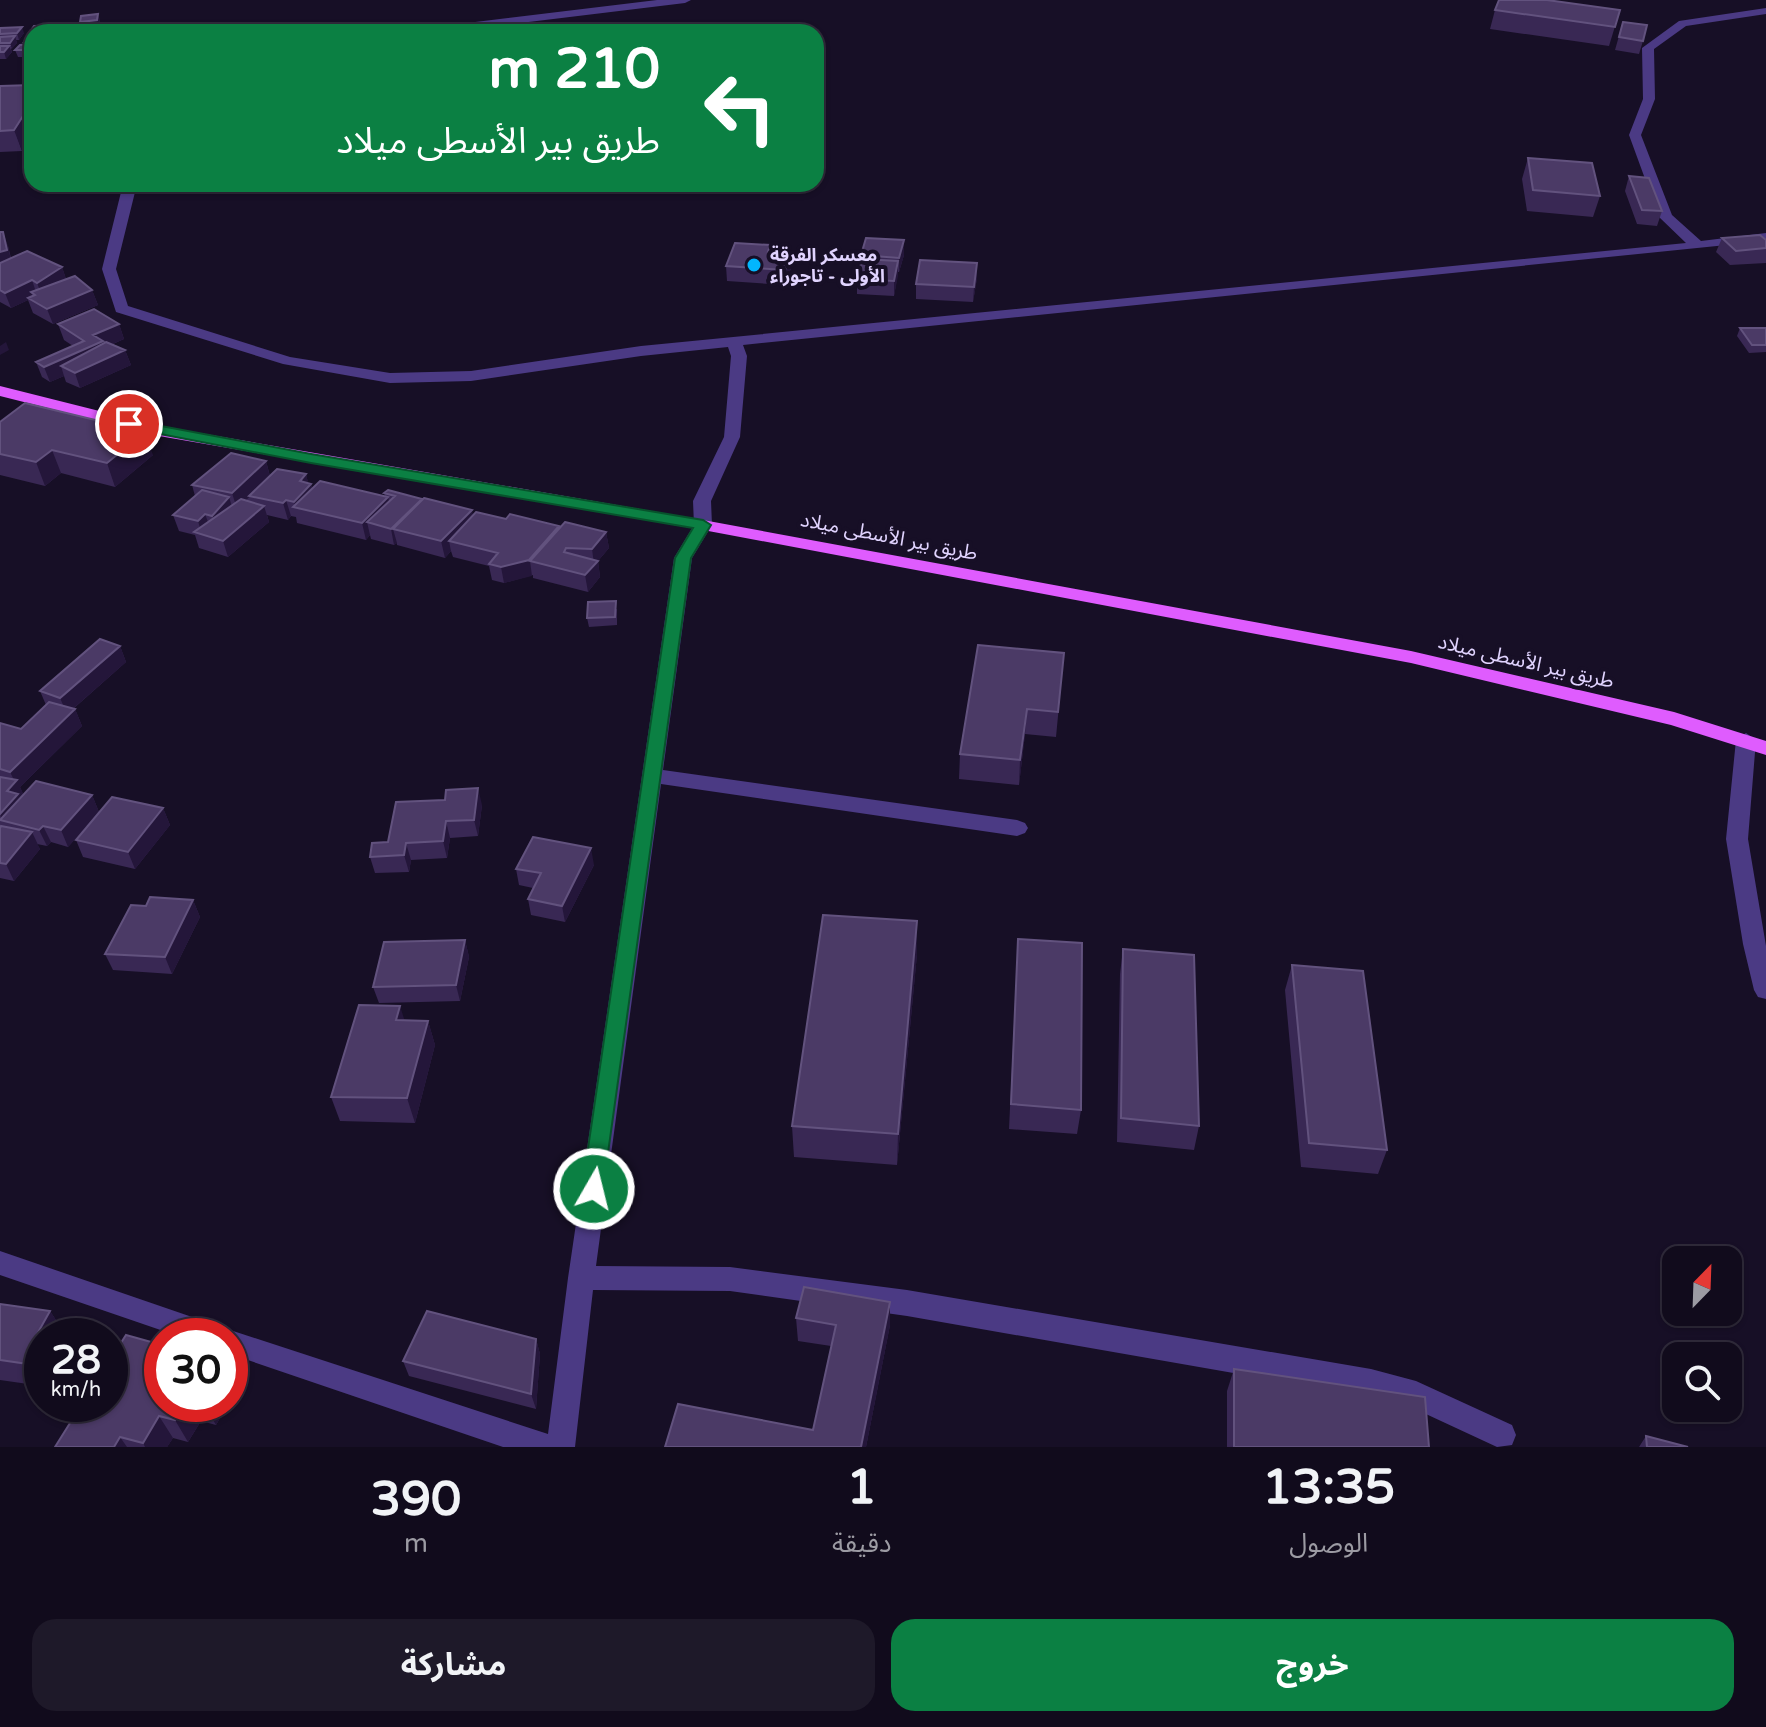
<!DOCTYPE html>
<html lang="ar">
<head>
<meta charset="utf-8">
<style>
	:root { --surface:#110b1c; --page:#1e1929; --text:#f1f3f6; --muted:#9c9ba3; --line:#302b3b; --accent:#0b8043 }
	body { margin:0; font-family:"Varela Round","Noto Sans Arabic",sans-serif; background:var(--page); color:var(--text); direction:rtl; height:100vh; display:flex; flex-direction:column; font-size:30px; white-space:nowrap }
	* { box-sizing:border-box; margin:0 }
	p { font-size:26px; color:var(--muted) }
	.icon { flex:none; width:44px; height:44px; fill:none; stroke:currentColor; stroke-width:2; stroke-linecap:round; stroke-linejoin:round }
	.map { position:relative; height:1447px; overflow:hidden; direction:ltr }
	.side { display:flex; flex-direction:column; background:var(--surface); flex:1 }
	.side>* { flex:none }
	.guide { position:absolute; left:24px; top:24px; width:800px; height:168px; border-radius:24px; box-shadow:0 2px 6px #0004,0 0 0 2px var(--line); direction:rtl; background:#0b8043; color:#fff; overflow:hidden }
	.needle { width:52px; rotate:23deg }
	.fabs { position:absolute; left:1662px; top:1246px; display:grid; gap:16px }
	.fabs a { display:grid; place-items:center; width:80px; height:80px; border-radius:16px; background:var(--surface); box-shadow:0 2px 6px #0004,0 0 0 2px var(--line); font-size:40px }
	.speed { position:absolute; left:24px; top:1318px; display:flex; gap:16px; font-size:40px; font-weight:700; text-align:center }
	.speed>* { display:grid; place-content:center; width:104px; height:104px; border-radius:50%; background:var(--surface); box-shadow:0 2px 6px #0004,0 0 0 2px var(--line); line-height:1 }
	.speed small { font-size:20px; font-weight:400 }
	.speed .limit { border:12px solid #d22; background:#fff; color:#111 }
	.pin { position:absolute; display:grid; place-items:center; width:68px; height:68px; color:#fff; margin:-34px; border:4px solid #fff; border-radius:50%; box-shadow:0 2px 8px #0007 }
	.me { position:absolute; width:88px; margin:-44px; rotate:8deg; stroke-linejoin:round; filter:drop-shadow(0 0 6px #0008) }
	.turn { display:flex; align-items:center; gap:28px; height:168px; padding:0 32px; font-size:36px }
	.turn .icon { width:104px; height:104px; stroke-width:2.5 }
	.turn b { display:block; font-size:56px; line-height:68px }
	.eta { display:flex; justify-content:space-evenly; align-items:center; height:136px; text-align:center }
	.eta b { font-size:48px; font-weight:700; line-height:56px }
	.primary-button { display:flex; gap:16px; margin-top:auto; padding:16px 32px }
	.primary-button a { flex:1; height:92px; border-radius:24px; background:var(--accent); color:#fff; font-size:32px; font-weight:700; line-height:92px; text-align:center }
	.primary-button a+a { background:var(--page); color:var(--text) }
	.map>svg:first-child { display:block }
	.lines { fill:none; stroke-linecap:round; stroke-linejoin:round }
	.minor { fill:#4b3a84; fill-rule:evenodd }
	.major { fill:#df5cfe; fill-rule:evenodd }
	.wall { fill:#392854 }
	.shaded-wall { fill:#24163a }
	.building { fill:#4b3a66; stroke:#62527e; stroke-width:2 }
	.route { fill:#0b8043; stroke:#07532c; stroke-width:2 }
	.poi-dot { fill:#02b6fd; stroke:#170f26; stroke-width:3 }
	.labels { text-anchor:middle; dominant-baseline:central; stroke-width:8; stroke-linejoin:round; paint-order:stroke }
	.far-poi-label { font-size:18px; font-weight:bold; fill:#e1d4ff; stroke:#170f26; text-anchor:start }
	.street-label { font-size:20px; fill:#e1d4ff; stroke:#170f26 }
</style>
</head>
<body>
<div class="map">
<svg width="1766" height="1447" viewBox="0 0 1766 1447">
	<rect width="100%" height="100%" fill="#170f26"/>
	<g class="lines">
		<!-- minor -->
		<path class="minor" d="M657 0H691L685 3 446 32H412L418 29Z
			M1766 8V14L1686 26 1654 49 1655 99 1641 135 1672 215 1701 241 1766 233V241L743 345 747 356 740 437 711 501 712 525 692 558 663 770 1017 820 1025 823 1028 828 1025 833 1017 836 661 784 596 1266 730 1267 907 1290 1371 1369 1416 1381 1512 1425 1516 1435 1512 1445 1497 1447 1413 1408 1371 1397 907 1316 730 1291 593 1290 575 1447H503L230 1354V1336H178L0 1275V1251L227 1329 548 1434 568 1278 674 558 694 525 693 501 724 437 731 356 728 347 641 356 471 381 390 383 283 364 116 312 102 269 123 184H137L116 269 128 306 290 357 390 373 471 371 641 346 1686 243 1659 217 1629 135 1643 99 1642 48 1679 21Z
			M1746 733 1756 740 1748 839 1766 946V999L1758 997 1754 990 1743 944 1726 839 1736 740Z"/>
		<!-- major -->
		<path class="major" d="M0 386 159 426 703 520 1411 651 1674 712 1766 741V755L1671 725 1411 663 703 530 159 436 0 396Z"/>
	</g>
	<!-- wall -->
	<path class="wall" d="M1495 10H1620L1609 46 1490 29Z
		M100 20 99 27H93L94 32H73L72 30Z
		M1623 22 1643 41 1639 54 1615 50Z
		M66 25 68 32H32V57H18L15 50 25 45 24 42 32 35 30 32Z
		M0 28 24 33 19 40H16L17 43 11 49 12 52 6 59H0Z
		M0 86 22 151 0 152Z
		M1528 158 1600 196 1593 217 1527 211 1522 179Z
		M1629 176 1662 211 1657 226 1637 224 1625 191Z
		M0 232 8 246 11 258 62 267 66 279 92 290 98 305 53 324 33 313 28 300 11 308 0 302Z
		M1722 238 1766 240V263L1730 265 1716 252Z
		M770 245 771 252 790 253 791 268 785 285 727 281 726 266Z
		M861 255H904L899 272H898L894 296 857 294V279L861 261Z
		M977 278 973 302 916 299V284Z
		M58 324H119L124 339 113 344 125 350 131 365 80 388 66 382 64 376 50 382 42 377 36 362 73 346 64 340Z
		M1740 328H1766V352L1749 353 1737 336Z
		M0 422 153 455 115 487 61 473 45 486 0 475Z
		M266 461 270 476 306 474 308 483 311 484 312 488 385 496 384 493 422 499V500L473 516 559 526V529L606 532 609 548 598 561 600 577 588 592 533 578V575L504 583 492 580 489 566 453 557 451 551 445 558 397 545V543L394 545 371 539 370 535 366 540 297 523 296 517 291 516 288 520 267 515 269 522 228 557 199 548 195 535 179 531 173 515 195 496 192 485Z
		M617 609V625L589 627 587 618Z
		M120 646 126 662 73 709H75L82 726 20 787 23 794 92 795 99 812 68 847 51 842 47 846 37 844 40 849 14 881 0 878V723L21 729 46 705 40 691Z
		M1064 653 1056 737 1025 734 1019 785 959 779 960 754Z
		M482 805 478 836 450 838 447 858 411 860 409 872 375 873 370 857 388 842Z
		M163 808 170 825 135 869 83 857 76 840Z
		M594 865 565 922 531 915 528 899 533 888 519 885 516 869Z
		M193 900 200 917 172 974 113 970 105 954 146 906Z
		M1018 939 1081 1110 1077 1134 1009 1129Z
		M465 940 469 957 460 1001 379 1003 373 987Z
		M1123 949 1199 1126 1194 1150 1117 1142 1120 974Z
		M917 954 897 1165 794 1157 792 1126Z
		M1292 965 1387 1150 1378 1174 1301 1167 1285 990Z
		M405 1020 428 1021 435 1045 415 1123 340 1121 331 1097Z
		M0 1304 50 1311 65 1334 64 1336H42V1386L0 1380Z
		M796 1318 890 1325 866 1447H665L813 1430 831 1346 798 1341Z
		M536 1339 540 1354 536 1409 409 1376 403 1361Z
		M1234 1369 1429 1447H1227V1391Z
		M162 1404H228L216 1425 201 1421 188 1442 173 1438 167 1447H55Z
		M1646 1436 1688 1447H1639Z"/>
	<!-- shaded-wall -->
	<path class="shaded-wall" d="M98 14 100 20 99 27H93L94 32H90L89 30 82 28 80 22Z
		M22 27 24 33 19 40 17 33Z
		M15 36 17 43 12 49 10 43Z
		M9 46 12 52 6 59 4 52Z
		M32 102V134L22 151 14 130Z
		M3 232 8 246 12 265 0 268V252Z
		M904 240V255L899 272V258Z
		M790 253 791 268 785 285V270Z
		M898 261V276L894 296V281Z
		M977 263V278L973 302 974 287Z
		M62 267 67 282 43 298 37 283Z
		M32 280 37 295 31 292 33 297 28 298V300L11 308 5 293Z
		M92 290 98 305 53 324 47 309Z
		M119 324 124 339 61 366 64 376 50 382 44 367 93 335Z
		M6 342 9 350 0 355V346Z
		M125 350 131 365 80 388 75 373Z
		M145 432 153 455 115 487 107 463Z
		M52 450 61 473 45 486 36 462Z
		M266 461 270 477 237 509 232 493Z
		M306 474 309 486 311 484 316 500 295 507 294 502 300 481Z
		M229 497 234 513 218 532 212 516Z
		M388 497 392 513 367 522 370 535 366 540 362 523Z
		M422 499 425 515 393 529 397 543 394 545 391 529Z
		M286 500 291 516 288 520 283 503Z
		M264 506 269 522 228 557 223 541Z
		M472 510 475 526 449 541 451 551 445 558 441 541Z
		M205 514 211 530 202 535 198 521Z
		M559 526 561 542 530 561 532 576 504 583 501 567Z
		M606 532 609 548 598 561 600 577 588 592 585 575 594 564 592 549Z
		M120 646 126 662 67 714 60 698Z
		M75 709 82 726 20 787 25 797 2 821 0 814 7 791 15 782 10 772Z
		M1027 709 1025 734 1019 785 1020 760Z
		M478 788 482 805 478 836 474 820Z
		M92 795 99 812 68 847 61 830Z
		M163 808 170 825 135 869 128 852Z
		M446 821 450 838 447 858 443 841Z
		M43 826 51 842 47 846 39 830Z
		M32 832 40 849 14 881 6 864Z
		M406 843 411 860 409 872 404 855Z
		M591 848 594 865 565 922 562 906Z
		M193 900 200 917 172 974 165 957Z
		M917 921V954L897 1165 898 1134Z
		M465 940 469 957 460 1001 456 985Z
		M400 1006 408 1031 396 1020Z
		M428 1021 435 1045 415 1123 407 1098Z
		M890 1302V1325L866 1447H861Z
		M50 1311 65 1334 64 1336H42V1344L36 1336Z
		M536 1339 540 1354 536 1409 531 1394Z
		M184 1404H191L201 1421 188 1442 175 1420Z
		M204 1404H228L216 1425Z
		M159 1416 173 1438 167 1447H145L143 1443Z
		M120 1437 127 1447H114Z"/>
	<!-- building -->
	<path class="building" d="M1499 0H1547L1620 10 1615 27 1495 10Z
		M98 14 97 20 80 22 81 16Z
		M1623 22 1647 25 1643 41 1619 37Z
		M66 25 62 31 30 32 34 26Z
		M92 25 89 30H72L74 26Z
		M22 27 17 33 0 34V28Z
		M29 35H32V42H24Z
		M15 36 10 43H0V37Z
		M32 44V50H15L20 45Z
		M0 46H9L4 52H0Z
		M32 85V102L14 130 0 131V86Z
		M1528 158 1592 163 1600 196 1533 190Z
		M1629 176 1649 178 1662 211 1642 210Z
		M0 232H3L7 250 0 252Z
		M1760 235 1766 240V248L1736 251 1722 238Z
		M866 238 904 240 899 258 861 255Z
		M735 243 770 245 768 252 790 253 785 270 726 266Z
		M27 251 62 267 37 283 32 280 5 293 0 290V263Z
		M862 259 898 261 894 281 857 279Z
		M920 260 977 263 974 287 916 284Z
		M75 276 92 290 47 309 28 298 35 295 31 292Z
		M94 309 119 324 93 335 103 341 44 367 36 362 84 341 58 324Z
		M1740 328H1766V345H1752Z
		M106 342 125 350 75 373 61 366Z
		M25 403 145 432 107 463 52 450 36 462 0 454V422Z
		M231 453 266 461 232 493 192 485Z
		M277 469 306 474 300 481 311 484 294 502 286 500 283 503 249 496Z
		M320 481 388 497 362 523 293 507Z
		M202 490 229 497 212 516 205 514 198 521 173 515Z
		M388 490 422 499 391 529 367 522 395 496 384 493Z
		M424 498 472 510 441 541 393 529Z
		M241 499 264 506 223 541 194 532Z
		M476 512 506 519 510 514 559 526 529 560 501 567 489 564 498 553 449 541Z
		M565 522 606 532 592 549 566 548 564 552 598 561 585 575 530 561Z
		M616 601 615 617 587 618 588 602Z
		M100 639 120 646 60 698 40 691Z
		M978 645 1064 653 1058 712 1027 709 1020 760 960 754Z
		M49 702 75 709 10 772 0 769V723L21 729Z
		M0 777 17 780 7 791 18 794 0 814Z
		M36 781 92 795 61 830 43 826 39 830 0 820Z
		M478 788 474 820 446 821 443 841 406 843 404 855 370 857 372 843 388 842 396 802 445 800 446 790Z
		M112 797 163 808 128 852 76 840Z
		M1 826 32 832 6 864 0 863V828Z
		M533 837 591 848 562 906 528 899 541 873 516 869Z
		M150 897 193 900 165 957 105 954 131 905 146 906Z
		M823 915 917 921 898 1134 792 1126Z
		M1018 939 1082 943 1081 1110 1011 1104Z
		M465 940 456 985 373 987 384 942Z
		M1123 949 1194 955 1199 1126 1121 1118Z
		M1292 965 1363 971 1387 1150 1309 1143Z
		M359 1005 400 1006 396 1020 428 1021 407 1098 331 1097Z
		M804 1287 890 1302 861 1447H665L678 1404 813 1430 836 1325 796 1318Z
		M0 1304 50 1311 36 1336 42 1337V1366L0 1360Z
		M427 1311 536 1339 531 1394 403 1361Z
		M126 1335 162 1345V1404H184L175 1420 159 1416 143 1443 120 1437 114 1447H55L82 1404H110V1360Z
		M1234 1369 1425 1397 1429 1447H1234Z
		M1646 1436 1688 1447H1647Z"/>
	<!-- route -->
	<path class="route" d="M129 420 311 454 703 520 711 525 691 558 602 1196 594 1199 585 1196 582 1189 675 558 693 528 311 463 124 427 122 424Z"/>
	<!-- markers -->
	<circle class="poi-dot" cx="754" cy="265" r="8"/>
	<g class="labels">
		<!-- far-poi labels -->
		<g class="far-poi-label">
			<text x="770" y="255">معسكر الفرقة<tspan x="770" dy="21">الأولى - تاجوراء</tspan></text>
		</g>
		<!-- street labels -->
		<g class="street-label">
			<text transform="translate(889 537) rotate(11)">طريق بير الأسطى ميلاد</text>
			<text transform="translate(1526 662) rotate(13)">طريق بير الأسطى ميلاد</text>
		</g>
	</g>
</svg>
<div class="fabs">
<a><svg class="needle" viewBox="-14 -14 28 28"><path d="M0-13l5 13h-10z" fill="#e53935"/><path d="M0 13l5-13h-10z" fill="#9c9ba3"/></svg></a>
<a><svg class="icon" aria-label="search" viewBox="0 0 24 24"><circle cx="10" cy="10" r="6"/><path d="M15 15l6 6"/></svg></a>
</div>
<div class="speed"><div>28<small>km/h</small></div><div class="limit">30</div></div>
<div class="pin" style="left:129px;top:424px;background:#d93025"><svg class="icon" aria-label="arrive" viewBox="0 0 24 24"><path d="M6 21V4h12l-3 4 3 4H6"/></svg></div>
<svg class="me" style="left:594px;top:1189px" viewBox="-20 -20 40 40"><circle r="17" fill="#0b8043" stroke="#fff" stroke-width="3"/><path d="M0-11L8 9 0 5-8 9z" fill="#fff"/></svg>
<div class="guide">
<div class="turn"><svg class="icon" aria-label="left" viewBox="0 0 24 24"><path d="M17 20v-9H6M10 6l-5 5 5 5"/></svg><div><b>210 m</b>طريق بير الأسطى ميلاد</div></div>
</div>
</div>
<section class="side">
<div class="eta">
<div><b>13:35</b><p>الوصول</p></div>
<div><b>1</b><p>دقيقة</p></div>
<div><b>390</b><p>m</p></div>
</div>
<div class="primary-button"><a>خروج</a><a>مشاركة</a></div>
</section>
</body>
</html>
